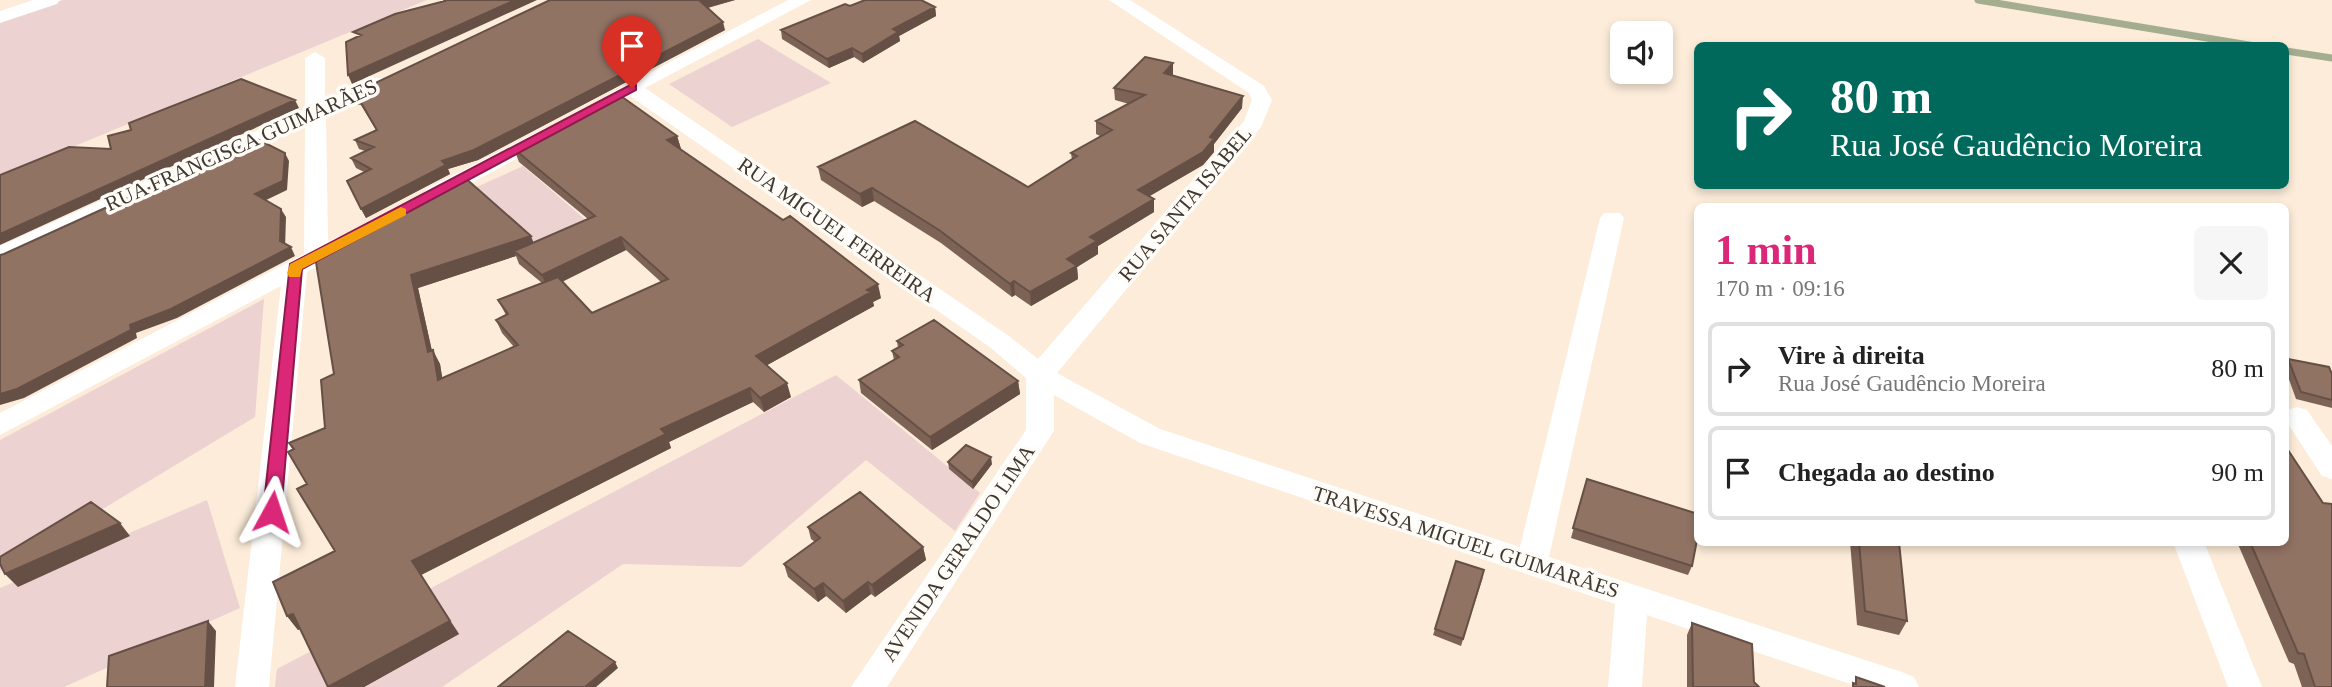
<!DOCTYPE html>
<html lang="pt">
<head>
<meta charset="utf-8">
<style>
	:root { --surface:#fff; --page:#f6f6f6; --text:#222; --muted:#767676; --line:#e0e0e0; --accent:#db2777 }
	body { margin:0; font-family:"Times New Roman",serif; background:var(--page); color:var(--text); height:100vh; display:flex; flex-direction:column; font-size:26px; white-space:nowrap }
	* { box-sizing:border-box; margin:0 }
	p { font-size:23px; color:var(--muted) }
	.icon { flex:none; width:38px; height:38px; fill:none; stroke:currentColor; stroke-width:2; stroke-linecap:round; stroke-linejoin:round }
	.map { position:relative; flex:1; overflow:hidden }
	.panel { position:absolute; left:1694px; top:203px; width:595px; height:343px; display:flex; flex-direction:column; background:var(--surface); border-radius:10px; box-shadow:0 4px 10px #0003 }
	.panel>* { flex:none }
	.hud { position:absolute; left:1694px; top:42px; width:595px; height:147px; border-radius:10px; box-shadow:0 4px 10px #0003; background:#00695c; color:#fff; overflow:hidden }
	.tools { position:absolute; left:1610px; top:21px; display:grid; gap:14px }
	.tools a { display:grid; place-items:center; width:63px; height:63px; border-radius:10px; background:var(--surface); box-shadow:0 4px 10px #0003; font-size:35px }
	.pin { position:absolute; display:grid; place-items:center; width:60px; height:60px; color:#fff; margin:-72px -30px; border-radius:50% 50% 50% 0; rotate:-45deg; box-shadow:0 0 7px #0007 }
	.pin .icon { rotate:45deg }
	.me { position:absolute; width:77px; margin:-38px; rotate:5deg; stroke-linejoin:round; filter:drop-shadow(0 0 5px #0008) }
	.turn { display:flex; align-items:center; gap:24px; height:147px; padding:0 21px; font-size:32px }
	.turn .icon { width:91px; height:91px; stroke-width:2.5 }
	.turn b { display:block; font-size:49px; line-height:60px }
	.round { display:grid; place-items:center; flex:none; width:74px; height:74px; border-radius:10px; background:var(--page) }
	.overview { display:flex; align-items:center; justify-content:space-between; height:119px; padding:0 21px }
	h1 { font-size:42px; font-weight:700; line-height:52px; color:var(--accent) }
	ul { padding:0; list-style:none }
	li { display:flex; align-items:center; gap:21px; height:94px; margin:0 14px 10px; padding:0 7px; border:4px solid var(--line); border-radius:10px }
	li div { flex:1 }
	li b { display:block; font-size:26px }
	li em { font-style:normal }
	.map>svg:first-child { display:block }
	.green { fill:#ecd2d1 }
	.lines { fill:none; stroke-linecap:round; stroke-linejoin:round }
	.stream { stroke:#a4ad8f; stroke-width:7 }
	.minor { fill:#fff; fill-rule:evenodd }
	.wall { fill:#7d6356; fill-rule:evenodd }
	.shaded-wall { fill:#665046 }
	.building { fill:#917364; stroke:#665046; stroke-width:2 }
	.route { fill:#db2777; stroke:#8e194d; stroke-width:2 }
	.slow { fill:#f59e0b }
	.labels { text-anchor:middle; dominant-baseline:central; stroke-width:7; stroke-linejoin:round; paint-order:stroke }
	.street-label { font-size:21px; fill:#3f3831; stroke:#fffcf8 }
</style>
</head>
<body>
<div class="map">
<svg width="2332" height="687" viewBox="0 0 2332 687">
	<rect width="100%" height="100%" fill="#fcecd9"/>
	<!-- green -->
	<path class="green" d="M63 0H427L0 177V22Z
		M758 39 831 83 732 127 669 84Z
		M523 166 595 228 536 249 470 190Z
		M264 299 255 417 0 571V440Z
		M836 375 980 493 955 531 866 460 741 567 623 564 442 687H275L277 669Z
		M207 500 240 608 64 687H0V588Z"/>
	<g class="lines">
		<!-- stream -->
		<path class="stream" d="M1978 0 2255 46
			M2286 51 2332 58"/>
		<!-- minor -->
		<path class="minor" d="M33 0H60L57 4 0 23V11Z
			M788 0H811L645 88 1009 336 1038 359 1244 121 1252 100 1249 93 1109 0H1130L1264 86 1272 100 1261 127 1057 373 1160 429 1520 547 1600 218 1604 213H1620L1624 218 1549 557 1902 672 1914 677 1919 687H1859L1647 615 1642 687H1608L1615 604 1140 443 1054 395V431L887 687H851L1026 430V378L991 348 630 96 619 100 609 94Z
			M315 52 325 58V100L374 78H388L391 82 388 86 326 115 328 241 345 235 353 237 357 242 353 247 307 272 269 687H235L281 286 0 435V413L304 254 305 124 9 260 0 262V246L305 109V58Z
			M545 128 556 134 553 139 442 199H426L423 194 426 189Z
			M2297 407 2307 410 2332 446V479L2322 476 2286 421 2287 410Z
			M2173 542H2204L2262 687H2228Z"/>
	</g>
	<!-- wall -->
	<path class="wall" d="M550 0H735L708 8 725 30 478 160 448 169 450 174 366 218 347 181 364 172 356 168 351 158 365 151 359 149 355 140 376 130 361 105 354 104 350 95Z
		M850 6 935 7 936 16 899 36 900 41 863 63 854 57 829 68 782 39 781 30Z
		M1173 76 1242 108 1214 144V152L1203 165 1149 196 1154 212 1098 246V254L1077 267 1078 279 1031 306 1015 295 1012 297 941 243 874 201 862 207 821 180 818 167 1028 187 1072 160 1071 153 1100 136 1096 134V121L1129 104 1115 100 1114 88Z
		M677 136 681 149H679L881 298 873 302 874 306 767 365 791 397 764 412 753 402 669 442 671 448 421 575 459 634 364 687H328L300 629 298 630 287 616 335 551 293 450 289 443 325 428 334 374 463 176 533 243 588 219 519 162 514 149ZM626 250 661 282 592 313 562 281ZM516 256 519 264 542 283 498 300 506 315 496 320 502 333 514 347 442 378 440 364 432 351 418 288Z
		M897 341 1018 381 1020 394 932 450 861 393 859 380 894 360 892 351 898 348Z
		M2288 359 2332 374V408L2296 399 2286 371V363Z
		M948 462 992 464 973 489 949 469Z
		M1587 479 1692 566 1688 575 1571 538Z
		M808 527 923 547 926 560 875 597 871 594 846 613 826 596 818 602 788 577 784 564 815 542 811 539Z
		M1850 542H1899L1907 621 1899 635 1857 625Z
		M2237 542H2286L2332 687H2302L2294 664 2289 662Z
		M1483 577 1461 646 1433 635 1435 629Z
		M1692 623 1754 682 1759 687H1687V635Z"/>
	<!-- shaded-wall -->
	<path class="shaded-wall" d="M515 0H537L352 84 348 75Z
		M703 0H735L702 9 700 1Z
		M935 7 936 16 899 36 900 41 863 63 862 54 893 29Z
		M723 22 725 30 478 160 448 169 450 174 366 218 361 209 442 161Z
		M852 48 854 57 829 68 827 59Z
		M1173 63V76L1164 73Z
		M1243 96 1242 108 1214 144V152L1203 165 1138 203V190L1210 137Z
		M295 100 299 108 0 245V234Z
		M677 136 681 149 670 153 667 140Z
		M285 153 289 161 287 190 260 203 255 194Z
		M872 188 874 201 862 207 860 194Z
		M1154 199V212L1098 246V254L1077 267 1078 279 1031 306 1030 292 1090 237Z
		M281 209 286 217 285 249 280 241Z
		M531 236 536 249 514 251 516 256 418 288 435 365 428 352 411 275Z
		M621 237 626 250 548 289 542 275Z
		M291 247 295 256 177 318 136 333 137 338 24 398 0 405V394L130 325Z
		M1014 281 1015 295 1012 297 1010 284Z
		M878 284 881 298 873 302 874 306 760 369 756 356Z
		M433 350 440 364 445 394 438 380Z
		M1018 381 1020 394 932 450 930 437Z
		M787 383 791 397 764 412 760 398Z
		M750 388 753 402 669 442 671 448 421 575 412 561 661 429Z
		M991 457 992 464 973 489 972 482Z
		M120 523 130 536 18 587 5 574Z
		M923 547 926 560 875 597 872 585Z
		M868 582 871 594 846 613 843 601Z
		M823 583 826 596 818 602 814 589Z
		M293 614 303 627 298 630 287 616Z
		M208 621 216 631 214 687H205Z
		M450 621 459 634 364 687H329Z
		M615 662 618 668 596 687H585Z"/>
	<!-- building -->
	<path class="building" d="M444 0H515L348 75 346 42 361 35 353 32 395 14 445 1Z
		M550 0H703L700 1 723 22 474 150 442 161 446 165 361 209 347 181 371 169 351 158 374 147 355 140 377 130 357 96 350 95Z
		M865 0H921L935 7 893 29 898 32 862 54 852 48 827 59 781 30 845 4 850 6Z
		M1145 57 1173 63 1164 73 1243 96 1210 137 1214 139 1203 152 1138 190 1154 199 1090 237 1097 241 1067 259 1077 266 1030 292 1014 281 1010 284 939 230 872 188 860 194 818 167 915 121 1028 187 1077 156 1071 153 1112 130 1096 121 1145 95 1114 88Z
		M241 79 295 100 0 234V175L69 147 111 149 108 136 131 130 129 123Z
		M618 94 677 136 667 140 783 220 790 216 878 284 867 290 871 292 756 356 787 383 760 398 750 388 661 429 666 434 412 561 450 621 328 687 293 614 287 616 273 582 335 551 297 489 307 484 288 452 294 449 289 443 325 428 321 380 334 374 315 256 463 176 531 236 411 275 428 352 433 350 438 380 518 345 496 320 508 314 498 300 558 277 592 313 668 279 621 237 542 275 514 251 595 216 514 149Z
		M257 139 285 153 283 181 255 194 281 209 280 241 291 247 171 309 130 325 131 330 17 389 0 394V255L4 254Z
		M934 320 1018 381 930 437 859 380 899 357 892 351 903 345 897 341Z
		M2288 359 2329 367 2332 374V400L2301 392Z
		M966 445 991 457 972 482 948 462Z
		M2286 447 2323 503 2332 504V687H2315L2304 654 2298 653 2250 542H2286Z
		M1587 479 1698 514V535L1692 566 1573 528Z
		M860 492 923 547 872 585 868 582 843 601 823 583 814 589 784 564 820 538 808 527Z
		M91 502 120 523 5 574 0 564V557Z
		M1859 542H1899L1907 621 1865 611Z
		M1456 561 1484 570 1463 639 1435 629Z
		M208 621 205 687H107L109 656Z
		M1692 623 1752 644 1754 682 1759 687H1693Z
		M568 631 615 662 585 687H498Z
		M1856 677 1885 687H1853V683L1856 684Z"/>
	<!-- route -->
	<path class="route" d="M632 84 636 85V90L302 269 281 512 279 517H266L263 512 290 264Z"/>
	<!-- slow -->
	<path class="slow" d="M401 207 406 209V215L302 269 300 277H289L287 273 290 264Z"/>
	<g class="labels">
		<!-- street labels -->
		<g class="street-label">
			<text transform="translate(241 145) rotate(-24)">RUA FRANCISCA GUIMARÃES</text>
			<text transform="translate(1185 204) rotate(-50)">RUA SANTA ISABEL</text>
			<text transform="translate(837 230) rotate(35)">RUA MIGUEL FERREIRA</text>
			<text transform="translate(1466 542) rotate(18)">TRAVESSA MIGUEL GUIMARÃES</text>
			<text transform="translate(958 553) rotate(-56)">AVENIDA GERALDO LIMA</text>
		</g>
	</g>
</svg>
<div class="tools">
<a><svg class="icon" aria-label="sound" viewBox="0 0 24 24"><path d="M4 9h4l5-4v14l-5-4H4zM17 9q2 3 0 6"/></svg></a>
</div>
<div class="pin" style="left:632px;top:88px;background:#d93025"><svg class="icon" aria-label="arrive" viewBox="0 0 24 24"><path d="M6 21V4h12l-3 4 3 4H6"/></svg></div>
<svg class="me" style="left:272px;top:512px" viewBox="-20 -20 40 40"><path d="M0-17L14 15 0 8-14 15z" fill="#db2777" stroke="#fff" stroke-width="4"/></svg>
<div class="hud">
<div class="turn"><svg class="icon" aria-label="right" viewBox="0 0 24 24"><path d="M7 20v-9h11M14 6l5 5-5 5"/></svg><div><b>80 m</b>Rua José Gaudêncio Moreira</div></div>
</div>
<section class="panel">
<div class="overview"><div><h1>1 min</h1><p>170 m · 09:16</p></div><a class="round"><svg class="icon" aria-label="close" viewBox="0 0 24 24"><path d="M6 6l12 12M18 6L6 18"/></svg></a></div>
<ul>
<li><svg class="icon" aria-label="right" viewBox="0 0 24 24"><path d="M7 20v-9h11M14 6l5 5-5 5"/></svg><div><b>Vire à direita</b><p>Rua José Gaudêncio Moreira</p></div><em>80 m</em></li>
<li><svg class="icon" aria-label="arrive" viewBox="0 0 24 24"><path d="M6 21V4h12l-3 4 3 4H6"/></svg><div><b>Chegada ao destino</b></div><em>90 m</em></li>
</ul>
</section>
</div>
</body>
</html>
